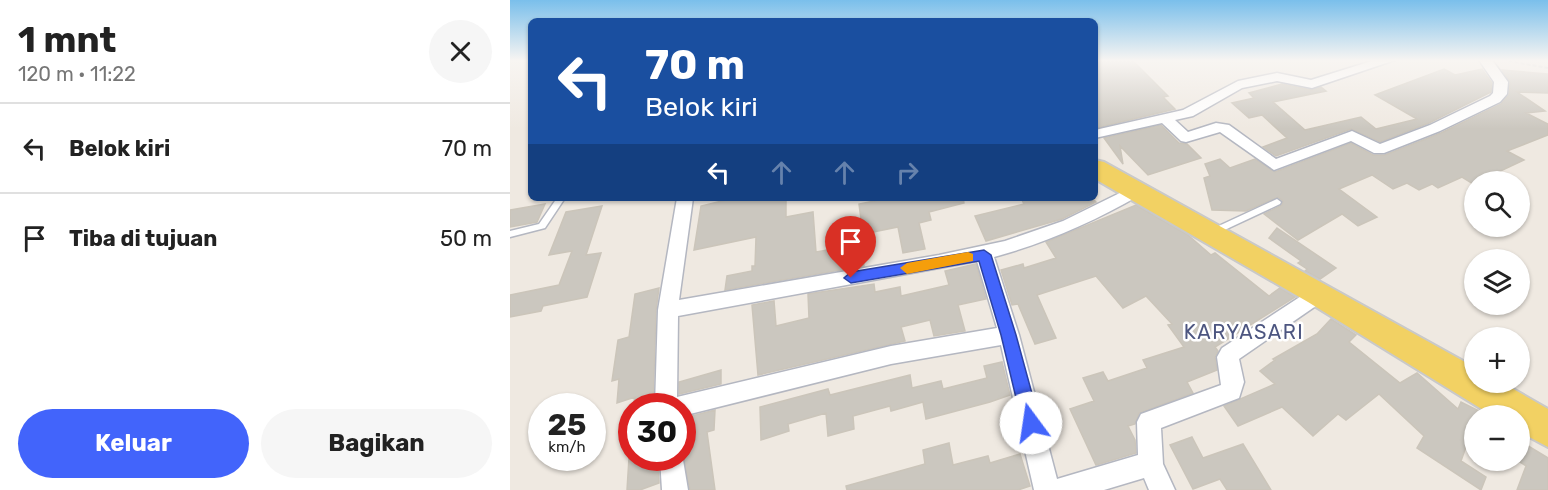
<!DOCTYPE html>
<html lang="id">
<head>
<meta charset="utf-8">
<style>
	:root { --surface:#fff; --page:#f6f6f6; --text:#222; --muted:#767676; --line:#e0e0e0; --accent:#4264fb }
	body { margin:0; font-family:Rubik,sans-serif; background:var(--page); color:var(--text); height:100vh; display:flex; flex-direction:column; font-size:22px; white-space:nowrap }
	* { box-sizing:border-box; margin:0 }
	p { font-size:20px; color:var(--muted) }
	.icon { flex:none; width:33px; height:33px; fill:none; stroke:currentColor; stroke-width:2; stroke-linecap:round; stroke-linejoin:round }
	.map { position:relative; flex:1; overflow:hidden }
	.side { display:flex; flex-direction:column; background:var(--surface); width:510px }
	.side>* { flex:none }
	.banner { position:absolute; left:18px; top:18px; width:570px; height:183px; border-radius:9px; box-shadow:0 2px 4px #0004; background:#1a4fa0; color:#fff; overflow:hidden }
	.fabs { position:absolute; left:954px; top:171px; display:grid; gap:12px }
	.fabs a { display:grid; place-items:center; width:66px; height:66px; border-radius:50%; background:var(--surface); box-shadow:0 2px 4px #0004; font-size:30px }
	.speed { position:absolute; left:18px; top:393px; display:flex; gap:12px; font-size:30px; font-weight:700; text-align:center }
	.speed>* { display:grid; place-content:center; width:78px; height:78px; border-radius:50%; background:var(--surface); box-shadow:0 2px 4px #0004; line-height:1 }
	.speed small { font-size:15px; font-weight:400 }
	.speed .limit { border:9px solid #d22; background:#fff; color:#111 }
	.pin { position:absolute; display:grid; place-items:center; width:51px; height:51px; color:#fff; margin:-62px -26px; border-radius:50% 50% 50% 0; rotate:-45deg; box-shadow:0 0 6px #0007 }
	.pin .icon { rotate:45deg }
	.me { position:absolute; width:66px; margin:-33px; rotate:346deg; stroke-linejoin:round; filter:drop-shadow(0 0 4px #0008) }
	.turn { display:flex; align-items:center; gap:21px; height:126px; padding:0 18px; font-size:27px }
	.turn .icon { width:78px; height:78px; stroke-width:2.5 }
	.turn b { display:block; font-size:42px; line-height:51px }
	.lanes { display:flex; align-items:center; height:57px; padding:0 18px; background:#0003; justify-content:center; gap:30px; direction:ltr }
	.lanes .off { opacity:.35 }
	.round { display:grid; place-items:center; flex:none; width:63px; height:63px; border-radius:32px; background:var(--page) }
	.headline { display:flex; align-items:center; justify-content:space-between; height:102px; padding:0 18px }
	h1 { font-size:36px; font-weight:700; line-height:45px }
	.action { display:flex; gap:12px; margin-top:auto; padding:12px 18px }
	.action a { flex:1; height:69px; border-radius:36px; background:var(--accent); color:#fff; font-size:24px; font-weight:700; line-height:69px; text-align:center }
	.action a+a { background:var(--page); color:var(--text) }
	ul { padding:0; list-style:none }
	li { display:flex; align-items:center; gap:18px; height:90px; padding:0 18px; border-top:2px solid var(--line) }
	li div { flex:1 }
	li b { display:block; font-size:22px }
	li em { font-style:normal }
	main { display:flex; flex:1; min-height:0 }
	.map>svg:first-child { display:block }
	.building { fill:#cbc7bf; stroke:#cbc5ba; stroke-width:1.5 }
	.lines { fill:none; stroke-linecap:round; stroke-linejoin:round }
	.lane-casing { stroke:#b4b7c1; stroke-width:3 }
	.street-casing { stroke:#b4b7c1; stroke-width:3 }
	.primary-casing { stroke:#c9c9c9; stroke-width:4 }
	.path { stroke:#c9c9c9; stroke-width:2; stroke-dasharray:4 2; stroke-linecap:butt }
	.lane { fill:#fff; fill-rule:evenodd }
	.street { fill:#fff; fill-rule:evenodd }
	.primary { fill:#f2d163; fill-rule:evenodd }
	.route { fill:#4264fb; stroke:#2b41a3; stroke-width:1.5 }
	.slow { fill:#f59e0b }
	.labels { text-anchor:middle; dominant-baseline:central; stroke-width:5; stroke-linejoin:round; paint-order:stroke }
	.quarter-label { font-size:20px; letter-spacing:1.5px; fill:#4d5680; stroke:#fff }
</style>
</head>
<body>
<main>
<section class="side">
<div class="headline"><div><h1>1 mnt</h1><p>120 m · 11:22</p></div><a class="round"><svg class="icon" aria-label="close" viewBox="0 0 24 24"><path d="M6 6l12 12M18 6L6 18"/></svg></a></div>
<ul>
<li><svg class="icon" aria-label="left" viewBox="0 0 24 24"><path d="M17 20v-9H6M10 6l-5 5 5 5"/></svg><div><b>Belok kiri</b></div><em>70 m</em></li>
<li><svg class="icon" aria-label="arrive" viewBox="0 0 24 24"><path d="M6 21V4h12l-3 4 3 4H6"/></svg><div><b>Tiba di tujuan</b></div><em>50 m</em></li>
</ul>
<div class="action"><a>Keluar</a><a>Bagikan</a></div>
</section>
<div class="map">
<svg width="1038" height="490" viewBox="0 0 1038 490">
	<rect width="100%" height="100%" fill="#efe9e1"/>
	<!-- building -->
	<path class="building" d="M585 60H622L658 96 653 97 665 109 586 128Z
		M934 69 945 75 972 69 982 83 981 92 919 123 870 142 841 129 766 156 753 147 777 138 752 115 739 118 722 103 744 98 739 93 772 84 802 90 811 87 816 91 763 102 795 130 851 117 866 129 907 119 865 95Z
		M992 70 1038 74V93L1007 92 1035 111 1016 113 1038 124V135L997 151 1014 160 963 184 952 177 928 188 922 184 909 190 897 183 883 189 862 175 829 189 867 217 848 226 832 214 788 240 754 214 772 205 773 201 768 197 736 211 702 210 694 178 700 176 695 164 710 159 720 168 745 159 765 172 841 143 863 155H875L931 133 991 104 999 95 1000 82Z
		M651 125 669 143 677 144 691 158 638 175 610 146 613 164 594 138Z
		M224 198H276V217L303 212 306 252 324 249V253L351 247 354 266 215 290 217 276 242 271V266H245L246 237 184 250 191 206Z
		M379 198H453L454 203 419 212 421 220 409 223 415 249 393 253 388 227 353 234 349 204Z
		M511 198H582L586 202 552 219 476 241 465 216 514 204Z
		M35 204 27 222 0 227V210Z
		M626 205 678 235 701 255 705 253 759 296 770 288 785 297 705 347 708 351 705 357 707 370 677 382 683 393 629 413 625 424 618 426 625 440 626 453 586 465 560 409 584 401 573 378 593 372 598 381 637 368 633 360 674 347 658 325 662 324 636 296 613 308 586 276 527 295 546 338 525 344 508 304 502 305 491 270 513 264 514 268 546 258 536 242Z
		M92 206 76 255 91 253 77 297 33 306 31 311 0 317V295L49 285 62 251 39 255 56 212Z
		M767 228 826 268 810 279 795 271 797 269 788 263 791 261 759 238Z
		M466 264 476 299 448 305 455 331 424 336 420 320 391 327 395 341 248 375 242 305 264 301 266 326 299 318 298 294 364 284 365 292 390 287 391 296 439 285 435 271Z
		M149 288 146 310 143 406H123L125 397 107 403 109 379 102 381 108 340 119 337 125 294Z
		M821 319 846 335 839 342 890 383 907 373 948 409 951 402 969 411 964 416V424L951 461 976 477 971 490 907 448 914 436 869 394 836 420 828 414 803 436 772 407 728 426 714 406 765 384 750 371 765 360 763 359 807 334Z
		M492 362 500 395 480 402 416 419 413 402 381 411 380 406 343 416 344 429 318 436 316 413 278 424 279 431 251 440 250 407 318 389 320 395 400 375 402 388 431 381 433 389 477 378 474 366Z
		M211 370V384L169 394V382Z
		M205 410 204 430 197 432 205 490H180L172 452 174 418Z
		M682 437 693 458 733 444 761 490H717L710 479 683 489 660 445Z
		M1010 441 1038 458V490H1007L1016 466 1010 462Z
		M439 443 443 465 478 456 480 463 510 454 520 486 508 490H337L336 486 415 464 413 450Z
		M119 458H148L149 483 130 490H117Z"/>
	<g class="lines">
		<!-- lane casing -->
		<g class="lane-casing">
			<path id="lane" d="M47 198H55L35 228 0 237V231L29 224Z
				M767 199 771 202 770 204 706 234H700L699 232 700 230Z"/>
		</g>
		<!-- street casing -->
		<g class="street-casing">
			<path id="street" d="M865 60H885L802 88 767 81 732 88 683 116 665 120 678 132 706 123 719 125 766 159 842 131 870 144 920 125 980 96 983 93 984 82 969 60H982L998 82 997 94 990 102 930 131 874 153H864L841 141 764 170 710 132 676 142 671 141 652 123 585 138V130L673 110 728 81 767 73 801 80Z
				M624 186 632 191 630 195C583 222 536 243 484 257L509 335 547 479 628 455 627 422 631 414 711 385 707 357 712 348 802 289 809 286 816 289 819 294 816 299 729 359 734 382 729 398 651 428 653 464 665 490H639L634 478 594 490H524L491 345 381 364 172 416V406H145L148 310 167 198H183L169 300 429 255 495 241 553 221ZM467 261 487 328 381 346 167 397 168 316Z
				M172 454 178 490H152L150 458H172Z"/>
		</g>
		<!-- primary casing -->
		<g class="primary-casing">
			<path id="primary" d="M585 160 594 162 964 367V382H991L1038 409V447L1010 432V416H983L798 302 585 179Z"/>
		</g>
		<!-- path -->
		<path class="path" d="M993 60 1038 68"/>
		<!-- lane -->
		<use href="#lane" class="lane"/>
		<!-- street -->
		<use href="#street" class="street"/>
		<!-- primary -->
		<use href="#primary" class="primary"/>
	</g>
	<!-- sky -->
	<linearGradient id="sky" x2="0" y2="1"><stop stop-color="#7abfeb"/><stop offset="0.47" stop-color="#f8f5f2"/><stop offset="1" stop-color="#f8f5f2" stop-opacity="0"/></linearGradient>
	<rect width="1038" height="129" fill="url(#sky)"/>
	<!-- route -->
	<path class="route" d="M474 250 481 255 506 335 530 423 527 429 521 432 514 429 512 423 491 335 469 261 341 283 334 278 341 272Z"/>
	<!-- slow -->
	<path class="slow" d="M458 252 463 254V261L397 274 390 268 397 263Z"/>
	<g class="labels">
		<!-- quarter labels -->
		<g class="quarter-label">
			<text x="734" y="332">KARYASARI</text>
		</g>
	</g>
</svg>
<div class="fabs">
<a><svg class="icon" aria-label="search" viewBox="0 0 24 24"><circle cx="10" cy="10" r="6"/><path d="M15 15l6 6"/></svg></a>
<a><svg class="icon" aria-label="layers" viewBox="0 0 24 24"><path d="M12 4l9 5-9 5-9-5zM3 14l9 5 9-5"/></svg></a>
<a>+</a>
<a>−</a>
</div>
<div class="speed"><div>25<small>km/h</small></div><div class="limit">30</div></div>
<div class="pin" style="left:341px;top:278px;background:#d93025"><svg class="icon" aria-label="arrive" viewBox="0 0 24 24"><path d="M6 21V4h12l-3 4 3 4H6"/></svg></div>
<svg class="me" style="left:521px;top:423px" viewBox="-20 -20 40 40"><circle r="19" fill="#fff"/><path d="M0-13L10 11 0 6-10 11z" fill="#4264fb"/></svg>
<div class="banner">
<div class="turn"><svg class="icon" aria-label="left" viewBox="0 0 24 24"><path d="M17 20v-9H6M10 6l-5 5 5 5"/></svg><div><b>70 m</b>Belok kiri</div></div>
<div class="lanes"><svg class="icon" aria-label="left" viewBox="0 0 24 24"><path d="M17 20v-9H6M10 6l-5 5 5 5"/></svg><svg class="icon off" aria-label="ahead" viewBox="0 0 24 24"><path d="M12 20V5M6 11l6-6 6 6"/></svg><svg class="icon off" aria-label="ahead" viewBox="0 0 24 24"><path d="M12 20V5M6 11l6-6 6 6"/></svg><svg class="icon off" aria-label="right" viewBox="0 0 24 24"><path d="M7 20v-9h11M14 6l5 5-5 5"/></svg></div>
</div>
</div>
</main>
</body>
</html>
